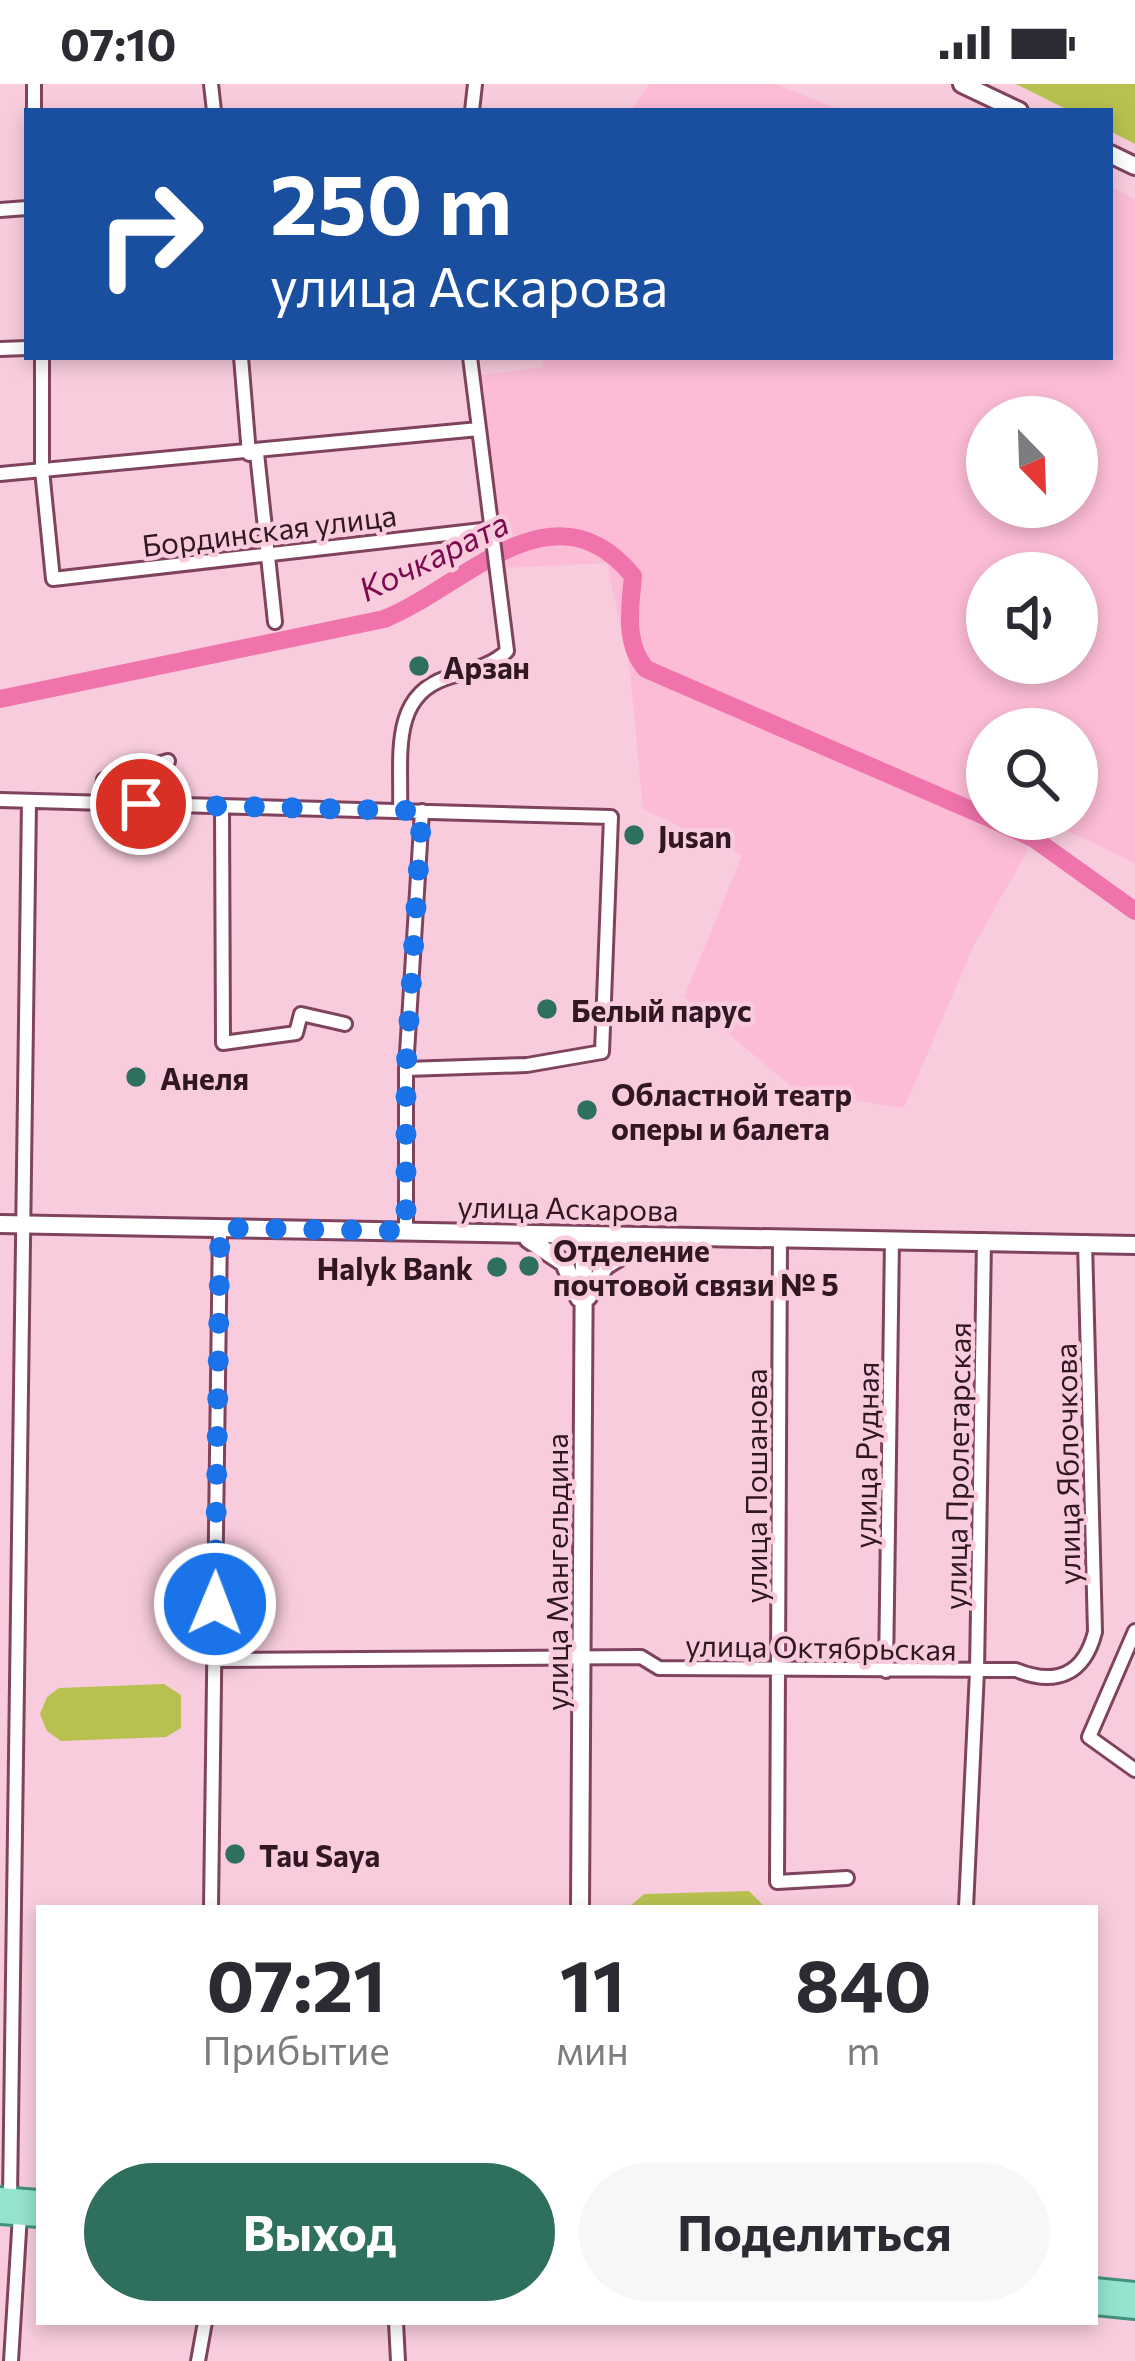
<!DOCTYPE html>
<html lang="ru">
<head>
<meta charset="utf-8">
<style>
	:root { --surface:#fff; --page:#f7f7f7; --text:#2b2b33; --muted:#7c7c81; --accent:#2f6f5e }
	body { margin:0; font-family:Commissioner,sans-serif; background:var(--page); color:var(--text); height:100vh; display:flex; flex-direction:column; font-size:45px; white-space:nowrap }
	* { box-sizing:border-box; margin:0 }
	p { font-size:39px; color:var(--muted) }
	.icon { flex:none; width:66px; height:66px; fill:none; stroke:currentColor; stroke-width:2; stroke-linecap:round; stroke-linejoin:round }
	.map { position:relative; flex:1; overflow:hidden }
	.details { position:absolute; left:36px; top:1821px; width:1062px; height:420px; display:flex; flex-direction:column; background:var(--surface); border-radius:0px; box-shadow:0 6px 18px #0003 }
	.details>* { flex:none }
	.top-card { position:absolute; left:24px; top:24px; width:1089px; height:252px; border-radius:0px; box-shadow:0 6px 18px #0003; background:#1a4fa0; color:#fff; overflow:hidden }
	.needle { width:78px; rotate:157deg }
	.buttons { position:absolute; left:966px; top:312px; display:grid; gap:24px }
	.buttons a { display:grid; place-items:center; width:132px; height:132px; border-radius:50%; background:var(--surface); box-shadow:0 6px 18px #0003; font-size:60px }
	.pin { position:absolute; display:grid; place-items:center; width:102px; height:102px; color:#fff; margin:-51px; border:6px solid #fff; border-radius:50%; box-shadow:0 3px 12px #0007 }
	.me { position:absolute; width:132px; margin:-66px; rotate:1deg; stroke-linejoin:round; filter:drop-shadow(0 0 9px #0008) }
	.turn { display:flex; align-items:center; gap:42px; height:252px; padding:0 48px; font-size:54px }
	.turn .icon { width:156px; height:156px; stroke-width:2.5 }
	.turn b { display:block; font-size:84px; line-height:102px }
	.eta { display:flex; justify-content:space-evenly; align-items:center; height:204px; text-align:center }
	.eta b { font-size:72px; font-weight:700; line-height:84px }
	.action { display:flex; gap:24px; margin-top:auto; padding:24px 48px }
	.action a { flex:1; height:138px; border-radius:72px; background:var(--accent); color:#fff; font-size:48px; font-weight:700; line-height:138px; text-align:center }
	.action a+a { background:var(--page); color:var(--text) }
	.status { display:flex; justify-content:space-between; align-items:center; height:84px; padding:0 60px; background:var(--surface); direction:ltr }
	.status svg { height:33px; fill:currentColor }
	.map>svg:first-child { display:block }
	.built { fill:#fcbcd6; fill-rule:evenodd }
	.green { fill:#b8c14f }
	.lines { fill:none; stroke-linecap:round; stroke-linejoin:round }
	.river { stroke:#f073ac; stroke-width:18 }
	.street-casing { stroke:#7f435e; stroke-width:18 }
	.secondary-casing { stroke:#7f435e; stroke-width:22 }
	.primary-casing { stroke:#42907e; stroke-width:24 }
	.street { stroke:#fff; stroke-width:12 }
	.secondary { stroke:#fff; stroke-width:16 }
	.primary { stroke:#94e3cf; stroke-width:18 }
	.route { stroke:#1a73e8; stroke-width:21; stroke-dasharray:0 37.8 }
	.poi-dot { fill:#2f6f5e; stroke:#f8ccdd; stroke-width:4.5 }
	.labels { text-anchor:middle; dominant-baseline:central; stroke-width:9; stroke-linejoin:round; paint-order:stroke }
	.street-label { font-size:30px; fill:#301722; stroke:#f8ccdd }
	.poi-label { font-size:30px; font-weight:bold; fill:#301722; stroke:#f8ccdd; text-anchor:start }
	.water-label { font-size:33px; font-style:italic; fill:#7e084d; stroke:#f8ccdd }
</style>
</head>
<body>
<div class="status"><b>07:10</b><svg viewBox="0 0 49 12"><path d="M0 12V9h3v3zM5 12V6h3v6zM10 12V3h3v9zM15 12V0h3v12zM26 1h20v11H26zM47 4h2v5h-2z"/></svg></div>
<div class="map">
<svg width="1135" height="2277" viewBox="0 0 1135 2277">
	<rect width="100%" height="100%" fill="#f8ccdd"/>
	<!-- built -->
	<path class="built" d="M650 0H775L843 27H630Z
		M1110 102 1135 115V779L1045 736 974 861 904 1024 797 1007 684 913 742 772 643 725 630 588 607 479 503 484 482 291 543 283 544 273H1110ZM987 333H1077V423H987ZM987 489H1077V579H987ZM987 645H1077V735H987Z"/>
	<!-- green -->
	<path class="green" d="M1016 0H1135V60L1110 47V27H1070Z
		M164 1600 181 1611V1644L166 1653 61 1657 47 1647 40 1630 47 1613 59 1604Z
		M749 1807 766 1824H628L644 1810Z"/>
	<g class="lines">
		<!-- river -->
		<path class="river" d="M0 615 384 535C463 504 553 394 633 492 630 524 624 560 646 585L987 733
			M991 735 1033 754 1135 827"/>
		<!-- street casing -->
		<g class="street-casing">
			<path id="street" d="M211 0 214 27
				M34 27V0
				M472 27 475 0
				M0 126 27 124
				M0 265 27 264
				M42 273V386L53 495 491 445
				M241 273 249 370
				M257 369 275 538
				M0 390 479 345
				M0 716 611 733 602 968 527 981 406 985
				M100 719 104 696 168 677
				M222 722 223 959 296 949 301 930 345 940
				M400 726C402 676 389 613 446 594 467 587 490 583 507 567L470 273
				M406 1147V985L422 727
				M780 1153 777 1798 847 1794
				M1135 1547 1089 1653 1135 1686
				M214 1576 641 1573 659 1584 1016 1586C1056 1602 1084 1591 1095 1548L1085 1158
				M886 1587 892 1155
				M211 1824 220 1144
				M966 1824 977 1587 984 1156
				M10 2114 29 717
				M396 2238 398 2277
				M11 2277 20 2131
				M198 2277 205 2238"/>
		</g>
		<!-- secondary casing -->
		<g class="secondary-casing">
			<path id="secondary" d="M962 0 1019 27
				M1110 70 1135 82
				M0 1140 1135 1161
				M528 1155 564 1179 579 1214
				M588 1213 605 1182 649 1155
				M580 1824 584 1152"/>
		</g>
		<!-- primary casing -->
		<g class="primary-casing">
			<path id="primary" d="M0 2113 39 2116
				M0 2130 39 2133
				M1095 2204 1135 2208
				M1095 2221 1135 2225"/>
		</g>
		<!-- street -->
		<use href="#street" class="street"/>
		<!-- secondary -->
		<use href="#secondary" class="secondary"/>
		<!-- primary -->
		<use href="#primary" class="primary"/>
	</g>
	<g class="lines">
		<!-- route -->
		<path class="route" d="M141 720 422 727 406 985V1147L220 1144 215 1520"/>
	</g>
	<!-- markers -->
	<g class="poi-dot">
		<circle cx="419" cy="582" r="12"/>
		<circle cx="634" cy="751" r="12"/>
		<circle cx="547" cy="925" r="12"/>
		<circle cx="136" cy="993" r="12"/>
		<circle cx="587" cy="1026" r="12"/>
		<circle cx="529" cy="1182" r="12"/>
		<circle cx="497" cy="1183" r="12"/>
		<circle cx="235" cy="1770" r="12"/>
	</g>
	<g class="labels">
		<!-- street labels -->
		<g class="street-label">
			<text transform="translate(269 445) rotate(-7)">Бординская улица</text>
			<text transform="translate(568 1123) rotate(1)">улица Аскарова</text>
			<text transform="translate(865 1371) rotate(-89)">улица Рудная</text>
			<text transform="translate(1066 1380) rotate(-91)">улица Яблочкова</text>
			<text transform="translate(956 1382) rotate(-89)">улица Пролетарская</text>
			<text transform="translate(754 1402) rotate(-90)">улица Пошанова</text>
			<text transform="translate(555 1488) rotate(-90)">улица Мангельдина</text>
			<text transform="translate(821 1562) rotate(1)">улица Октябрьская</text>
		</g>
		<!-- poi labels -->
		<g class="poi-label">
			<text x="443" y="582">Арзан</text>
			<text x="658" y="751">Jusan</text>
			<text x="571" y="925">Белый парус</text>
			<text x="160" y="993">Анеля</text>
			<text x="611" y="1009">Областной театр<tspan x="611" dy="34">оперы и балета</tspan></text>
			<text x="553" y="1165">Отделение<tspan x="553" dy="34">почтовой связи № 5</tspan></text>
			<text x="473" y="1183" text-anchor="end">Halyk Bank</text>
			<text x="259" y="1770">Tau Saya</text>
		</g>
		<!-- water labels -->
		<g class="water-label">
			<text transform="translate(433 471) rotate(-26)">Кочкарата</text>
		</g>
	</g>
</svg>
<div class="buttons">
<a><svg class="needle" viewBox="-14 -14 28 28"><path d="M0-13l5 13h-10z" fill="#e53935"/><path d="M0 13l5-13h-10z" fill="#7c7c81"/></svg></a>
<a><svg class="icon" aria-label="sound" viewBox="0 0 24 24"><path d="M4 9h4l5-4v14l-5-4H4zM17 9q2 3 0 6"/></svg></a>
<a><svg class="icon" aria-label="search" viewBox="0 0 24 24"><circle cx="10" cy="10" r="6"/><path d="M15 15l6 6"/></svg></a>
</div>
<div class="pin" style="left:141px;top:720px;background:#d93025"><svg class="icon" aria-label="arrive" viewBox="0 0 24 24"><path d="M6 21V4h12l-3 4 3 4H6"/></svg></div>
<svg class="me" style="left:215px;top:1520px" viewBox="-20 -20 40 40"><circle r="17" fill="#1a73e8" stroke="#fff" stroke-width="3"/><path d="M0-11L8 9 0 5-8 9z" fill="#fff"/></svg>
<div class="top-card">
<div class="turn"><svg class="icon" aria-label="right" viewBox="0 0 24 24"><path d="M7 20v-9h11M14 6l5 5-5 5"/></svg><div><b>250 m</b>улица Аскарова</div></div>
</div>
<section class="details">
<div class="eta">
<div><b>07:21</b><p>Прибытие</p></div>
<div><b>11</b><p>мин</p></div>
<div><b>840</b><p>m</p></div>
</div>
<div class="action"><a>Выход</a><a>Поделиться</a></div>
</section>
</div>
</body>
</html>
